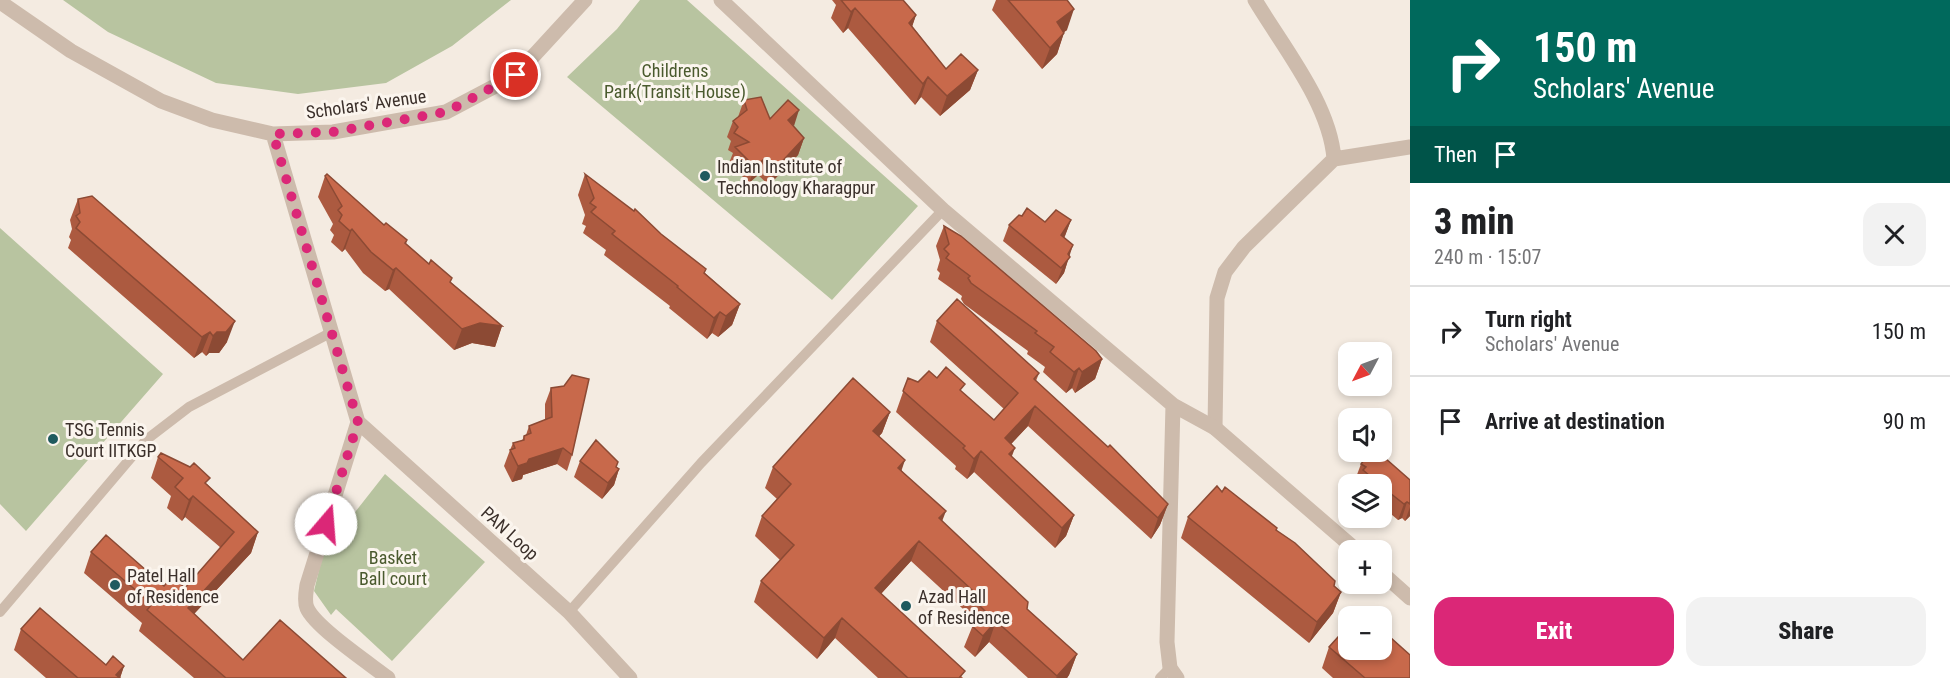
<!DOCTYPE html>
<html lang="en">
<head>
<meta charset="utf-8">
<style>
	:root { --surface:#fff; --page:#f2f2f2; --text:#202124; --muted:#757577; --line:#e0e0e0; --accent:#db2777 }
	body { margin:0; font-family:"Roboto Condensed",sans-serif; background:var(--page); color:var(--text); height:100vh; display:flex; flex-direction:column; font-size:22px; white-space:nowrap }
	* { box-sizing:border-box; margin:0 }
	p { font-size:20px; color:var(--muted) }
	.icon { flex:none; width:33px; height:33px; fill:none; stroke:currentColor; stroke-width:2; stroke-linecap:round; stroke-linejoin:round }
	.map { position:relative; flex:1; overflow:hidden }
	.panel { display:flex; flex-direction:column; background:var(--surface); width:540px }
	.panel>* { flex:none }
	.guide { background:#00695c; color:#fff; overflow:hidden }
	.needle { width:39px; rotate:229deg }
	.tools { position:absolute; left:1338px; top:342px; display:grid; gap:12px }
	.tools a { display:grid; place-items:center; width:54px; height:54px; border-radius:12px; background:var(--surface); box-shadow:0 3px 9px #0003; font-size:30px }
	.pin { position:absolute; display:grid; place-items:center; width:51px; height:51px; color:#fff; margin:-26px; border:3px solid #fff; border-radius:50%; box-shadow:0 2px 6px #0007 }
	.me { position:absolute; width:66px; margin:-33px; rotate:18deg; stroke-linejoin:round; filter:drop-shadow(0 0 4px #0008) }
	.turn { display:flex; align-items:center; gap:21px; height:126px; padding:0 24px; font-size:27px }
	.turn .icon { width:78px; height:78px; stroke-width:2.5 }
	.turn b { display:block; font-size:42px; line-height:51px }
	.then { display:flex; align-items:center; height:57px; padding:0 24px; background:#0003; gap:12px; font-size:22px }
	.round { display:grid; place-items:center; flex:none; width:63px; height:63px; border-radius:18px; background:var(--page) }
	.overview { display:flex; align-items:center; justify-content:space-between; height:102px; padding:0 24px }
	h1 { font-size:36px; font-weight:800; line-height:45px }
	.button { display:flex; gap:12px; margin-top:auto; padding:12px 24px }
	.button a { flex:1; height:69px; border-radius:18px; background:var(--accent); color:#fff; font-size:24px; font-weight:800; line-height:69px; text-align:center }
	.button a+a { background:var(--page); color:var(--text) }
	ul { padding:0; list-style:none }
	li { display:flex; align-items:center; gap:18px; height:90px; padding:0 24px; border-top:2px solid var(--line) }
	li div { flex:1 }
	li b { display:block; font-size:22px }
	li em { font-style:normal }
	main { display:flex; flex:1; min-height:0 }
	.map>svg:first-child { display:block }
	.green { fill:#b8c4a0 }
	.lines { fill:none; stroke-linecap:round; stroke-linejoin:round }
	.service { stroke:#cdbbac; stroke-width:10 }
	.minor { stroke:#cdbbac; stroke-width:15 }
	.tertiary { stroke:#cdbbac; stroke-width:15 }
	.wall { fill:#ac5a40 }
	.shaded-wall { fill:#8c4a34 }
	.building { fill:#c8694b; stroke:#8c4a34; stroke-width:1.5 }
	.route { stroke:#db2777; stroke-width:10; stroke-dasharray:0 18 }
	.poi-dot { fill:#1f5a5e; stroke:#fbf5ee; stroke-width:2 }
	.labels { text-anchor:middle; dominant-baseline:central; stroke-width:6; stroke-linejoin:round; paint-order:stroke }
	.park-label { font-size:18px; fill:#4a5a2e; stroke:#fbf5ee }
	.street-label { font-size:18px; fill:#3b302b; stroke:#fbf5ee }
	.poi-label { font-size:18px; fill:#3b302b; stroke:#fbf5ee; text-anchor:start }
</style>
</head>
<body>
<main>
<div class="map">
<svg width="1410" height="678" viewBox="0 0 1410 678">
	<rect width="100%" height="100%" fill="#f4ebe1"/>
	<!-- green -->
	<path class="green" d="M63 0H511L452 46 386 83 298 94 216 83 108 32Z
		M640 0H687L918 206 832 300 567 77 617 29Z
		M0 228 163 374 26 531 0 504Z
		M385 474 485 562 392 661 336 609 331 615 314 591 323 553Z"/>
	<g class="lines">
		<!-- service -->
		<path class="service" d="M0 612 146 440 189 407 332 332
			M569 612 701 463 943 210
			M1160 678 1170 668"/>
		<!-- minor -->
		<path class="minor" d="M1255 0C1283 47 1330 104 1334 159
			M1215 428 1217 298 1225 272 1244 247 1334 159 1410 147"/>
		<!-- tertiary -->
		<path class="tertiary" d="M721 0 943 210 1173 405 1215 428 1356 550
			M0 2 71 51 161 101 212 120 273 134 333 132 446 112 516 75 585 0
			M273 134 358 422 569 612 630 678
			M1173 405 1167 642 1170 668 1177 678
			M358 422 307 585C306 592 304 601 307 608 315 627 370 664 388 678
			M1382 573 1410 598"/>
	</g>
	<!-- wall -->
	<path class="wall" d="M832 0H903L916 15 912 26 946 69 978 70 970 90 940 116 921 97 915 105 848 28 843 33 831 18 836 5Z
		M996 0H1067V30L1064 32 1057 54 1042 69 992 10Z
		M744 100 770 119 793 126 804 138 798 155 769 185 758 175 749 183 729 163 733 153 728 150 731 141 727 137 733 121 738 117Z
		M585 174 661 234 740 304 732 325 718 337 712 333 707 339 669 308 670 306 604 255 606 250 583 233 586 226 582 224 585 215 578 195Z
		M325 176 384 225 407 240 406 244 502 326 495 347 472 343 454 350 389 289 385 291 363 273 345 249 342 252 331 242 334 235 330 230 333 224 318 197Z
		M78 199 227 342 219 353H209L206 356 202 352 194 358 68 248 71 240 69 237 72 229 70 220Z
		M1071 220 1064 238 1069 256 1064 273 1056 284 1003 241 1009 225Z
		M944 226 1102 359 1095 379 1075 393 1072 388 1066 393 1043 372 1045 367 1027 354 1028 351 964 304 961 299 962 296 938 279 940 273 937 270 940 260 936 246Z
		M937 321 1039 373 1036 381 1168 504 1160 525 1151 539 1028 426 1011 444 1012 457 1074 515 1066 536 1055 548 974 472 967 479 955 469 956 466 896 412 908 378 918 382 937 378 962 392 994 420 1004 409 930 342Z
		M551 388 572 455 567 471 557 464 523 475 522 479 512 482 504 466 510 450 513 443 522 441 524 436 526 435 529 426 545 420V404Z
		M890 412 882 433 879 436 902 471 942 521 1027 609 1077 654 1069 675 1067 678H1028L989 642 975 657 964 647 975 620 911 561 881 594 963 678H878L835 638 817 659 754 602 761 581 780 560 755 536 762 516 777 499 765 488 773 467Z
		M158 457 207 484 258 532 251 553 194 614 243 660 346 678H194L139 631 142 623 84 573 91 552 164 586 185 588 221 548 185 517 182 521 167 508 171 496 151 478Z
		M1385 458 1410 480V516L1405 521 1402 518 1398 520 1385 509 1382 512V484H1358L1359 483 1355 480 1361 464Z
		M580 461 617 467 619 469 614 485 602 499 574 477Z
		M1222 492 1276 530 1341 592 1333 613 1309 643 1181 538 1188 517Z
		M21 629 106 665 124 666 120 678H46L14 650Z
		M1329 647 1410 678H1333L1322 668Z"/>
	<!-- shaded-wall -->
	<path class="shaded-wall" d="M855 8 848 28 843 33 851 12Z
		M1074 9 1067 30 1049 43 1057 22Z
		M916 15 909 36V23Z
		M1064 33 1057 54 1042 69 1050 48Z
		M978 70 970 90 940 116 947 96Z
		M928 77 921 97 915 105 923 84Z
		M799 110 794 126 788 120Z
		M804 138 798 155 769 185 775 169Z
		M764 159 758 175 749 183 755 167Z
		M1071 220 1065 236 1055 251 1061 235Z
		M352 229 345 249 342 252 350 231Z
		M1073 245 1064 273 1056 284 1068 254Z
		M396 268 389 289 385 291 393 270Z
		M740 304 732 325 718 337 726 316Z
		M720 312 712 333 707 339 714 318Z
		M235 321 227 342 219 353H209L206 356 213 336 217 332Z
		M480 323 502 326 495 347 472 343 454 350 462 329Z
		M210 332 202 352 194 358 202 337Z
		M1102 359 1095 379 1075 393 1082 372Z
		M1079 368 1072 388 1066 393 1074 372Z
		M1035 406 1028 426 997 459 1005 438Z
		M890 412 882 433 865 452 873 431Z
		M563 448 557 464 523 475 522 479 512 482 518 466 529 459Z
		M1015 448 1007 469 1009 454Z
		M981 451 974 472 967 479 974 459Z
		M905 460 898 481V468Z
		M619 469 614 485 602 499 608 483Z
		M1390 493 1385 509 1382 512 1386 498Z
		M193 496 185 517 182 521 189 500Z
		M1407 502 1402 518 1398 520 1404 504Z
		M1168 504 1160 525 1151 539 1158 518Z
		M1410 507V516L1405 521Z
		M946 511 938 532 939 518Z
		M1074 515 1066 536 1055 548 1062 528Z
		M258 532 251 553 180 629 188 608Z
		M919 541 911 561 867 609 875 588Z
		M1341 592 1333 613 1309 643 1317 622Z
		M842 618 835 638 817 659 824 638Z
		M996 621 989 642 975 657 983 636Z
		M1077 654 1069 675 1067 678H1056Z
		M124 666 120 678 116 675Z"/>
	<!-- building -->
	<path class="building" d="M841 0H903L916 15 909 23 946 69 961 54 978 70 947 96 928 77 923 84 855 8 851 12Z
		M1008 0H1067L1074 9 1057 22 1064 33 1050 48Z
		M761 97 770 119 788 100 799 110 788 120 804 138 775 169 764 159 755 167 735 147 749 142 734 133 738 127 733 121 747 110 744 100Z
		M327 174 384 225 386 223 407 240 405 243 429 264 431 260 452 278 450 282 502 326 480 323 462 329 396 268 393 270 371 252 352 229 350 231 339 221 342 215 338 210 342 206 325 176Z
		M585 174 634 211 635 209 661 234 706 269 704 273 740 304 726 316 720 312 714 318 677 287 678 286 612 234 615 231 591 212 596 207 590 203 594 198Z
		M92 196 235 321 226 332H217L213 336 210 332 202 337 76 228 80 222 76 216 80 213 78 199Z
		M1027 208 1045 222 1056 210 1071 220 1061 235 1073 245 1068 254 1070 257 1061 268 1009 225 1019 215 1022 216Z
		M944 226 961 236 1096 351 1102 359 1082 372 1079 368 1074 372 1050 352 1054 347 1035 333 1037 331 971 283 968 278 970 276 946 258 949 254 944 249 949 244Z
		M957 299 1039 373 1034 379 1108 447 1110 445 1168 504 1158 518 1035 406 1005 438 1015 448 1009 454 1074 515 1062 528 981 451 974 459 963 448 965 446 903 391 908 378 918 382 929 371 937 378 946 367 965 384 960 390 994 420 1018 393 937 321Z
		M572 375 589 379 572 455 563 448 529 459 527 463 518 466 510 450 515 448 513 443 524 440V436L531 433 529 426 552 417 551 388 564 386Z
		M853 378 890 412 873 431 905 460 898 468 946 511 939 518 1028 602 1027 609 1077 654 1057 676 996 621 983 636 972 626 985 611 980 606 984 601 919 541 875 588 965 671 959 678H908L842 618 824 638 761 581 794 545 762 516 791 484 773 467Z
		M596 440 618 462 616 467 619 469 608 483 580 461Z
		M1382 449 1386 453 1385 458 1410 480V504L1407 502 1404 504 1390 493 1386 498 1382 493V484H1375L1377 482 1363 470 1366 467 1361 464 1370 452H1382Z
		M161 453 190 467 194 463 210 478 205 483 258 532 188 608 243 660 280 620 346 678H226L147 610 152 604 91 552 106 535 164 586 172 577 185 588 234 532 193 496 189 500 175 487 183 478 158 457Z
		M1217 486 1222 492 1225 487 1277 528 1276 530 1295 543 1335 581 1334 586 1341 592 1317 622 1188 517Z
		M40 608 106 665 113 656 124 666 116 675 120 678H78L21 629Z
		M1348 626V650H1382V630L1410 655V678H1365L1329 647Z"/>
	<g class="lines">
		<!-- route -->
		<path class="route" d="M326 524 358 422 273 134 333 132 446 112 516 75"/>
	</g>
	<!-- markers -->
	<g class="poi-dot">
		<circle cx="705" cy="176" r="6"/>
		<circle cx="53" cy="439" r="6"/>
		<circle cx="115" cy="585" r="6"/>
		<circle cx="906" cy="606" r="6"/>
	</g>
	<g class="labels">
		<!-- park labels -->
		<g class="park-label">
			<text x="675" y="70">Childrens<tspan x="675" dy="21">Park(Transit House)</tspan></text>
			<text x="393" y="557">Basket<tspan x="393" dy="21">Ball court</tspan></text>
		</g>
		<!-- street labels -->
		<g class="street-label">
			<text transform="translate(366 104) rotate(-8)">Scholars' Avenue</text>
			<text transform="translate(510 533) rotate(42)">PAN Loop</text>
		</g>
		<!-- poi labels -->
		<g class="poi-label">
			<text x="717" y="166">Indian Institute of<tspan x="717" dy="21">Technology Kharagpur</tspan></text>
			<text x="65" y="429">TSG Tennis<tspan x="65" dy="21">Court IITKGP</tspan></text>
			<text x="127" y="575">Patel Hall<tspan x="127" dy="21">of Residence</tspan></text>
			<text x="918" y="596">Azad Hall<tspan x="918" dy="21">of Residence</tspan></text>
		</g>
	</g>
</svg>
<div class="tools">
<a><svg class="needle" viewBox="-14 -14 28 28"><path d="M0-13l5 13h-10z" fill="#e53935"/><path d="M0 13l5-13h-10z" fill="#757577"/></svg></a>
<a><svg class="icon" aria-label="sound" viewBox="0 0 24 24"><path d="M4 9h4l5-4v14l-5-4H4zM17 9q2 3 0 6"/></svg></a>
<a><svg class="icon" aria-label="layers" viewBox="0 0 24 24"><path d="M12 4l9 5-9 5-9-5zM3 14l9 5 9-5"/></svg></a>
<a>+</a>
<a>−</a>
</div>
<div class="pin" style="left:516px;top:75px;background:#d93025"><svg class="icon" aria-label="arrive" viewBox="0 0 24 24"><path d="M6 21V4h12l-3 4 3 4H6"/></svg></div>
<svg class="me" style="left:326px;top:524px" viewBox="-20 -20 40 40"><circle r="19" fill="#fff"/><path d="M0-13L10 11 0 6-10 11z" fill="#db2777"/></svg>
</div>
<section class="panel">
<div class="guide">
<div class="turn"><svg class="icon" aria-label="right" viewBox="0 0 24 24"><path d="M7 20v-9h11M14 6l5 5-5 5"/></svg><div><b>150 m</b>Scholars' Avenue</div></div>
<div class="then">Then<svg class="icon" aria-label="arrive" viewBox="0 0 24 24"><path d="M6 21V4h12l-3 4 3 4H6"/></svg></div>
</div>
<div class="overview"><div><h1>3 min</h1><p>240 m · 15:07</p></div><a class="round"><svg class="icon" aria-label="close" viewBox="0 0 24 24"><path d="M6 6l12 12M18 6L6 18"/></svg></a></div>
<ul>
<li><svg class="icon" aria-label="right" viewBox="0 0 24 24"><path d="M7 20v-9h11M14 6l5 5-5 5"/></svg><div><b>Turn right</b><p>Scholars' Avenue</p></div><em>150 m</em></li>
<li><svg class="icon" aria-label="arrive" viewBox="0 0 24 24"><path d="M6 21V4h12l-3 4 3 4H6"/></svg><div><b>Arrive at destination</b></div><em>90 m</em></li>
</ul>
<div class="button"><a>Exit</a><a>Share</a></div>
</section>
</main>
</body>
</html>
